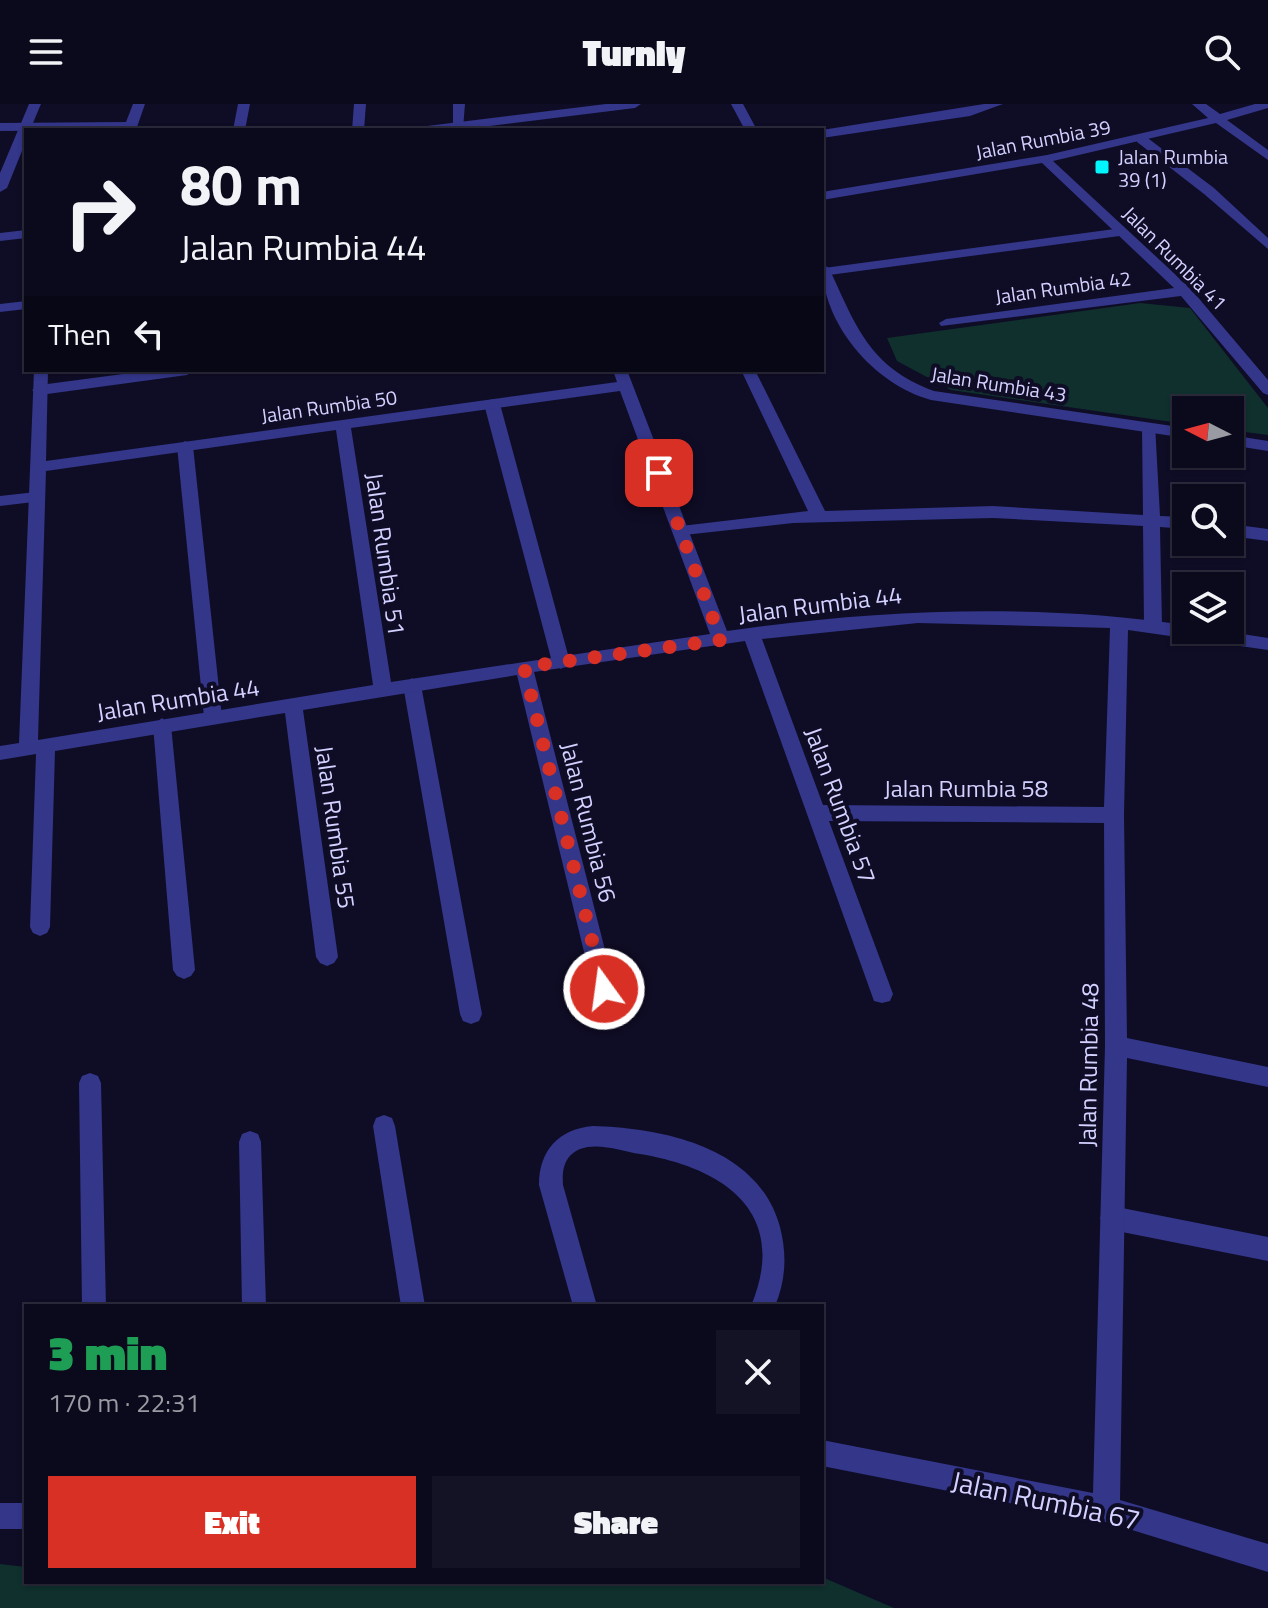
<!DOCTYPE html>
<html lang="en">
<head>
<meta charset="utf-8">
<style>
	:root { --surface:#0b091c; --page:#141225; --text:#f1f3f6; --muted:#9a9aa3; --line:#2b2a3b; --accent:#d93025 }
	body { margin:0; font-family:"Titillium Web",sans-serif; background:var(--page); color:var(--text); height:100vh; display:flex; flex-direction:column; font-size:30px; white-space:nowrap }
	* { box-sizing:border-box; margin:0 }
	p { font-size:26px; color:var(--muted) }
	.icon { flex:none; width:44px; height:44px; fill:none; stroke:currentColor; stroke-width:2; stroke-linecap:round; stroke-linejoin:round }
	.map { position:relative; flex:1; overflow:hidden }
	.sheet { position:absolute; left:24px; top:1200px; width:800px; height:280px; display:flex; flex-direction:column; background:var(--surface); border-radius:0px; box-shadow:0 2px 6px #0004,0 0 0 2px var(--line) }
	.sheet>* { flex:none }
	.top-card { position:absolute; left:24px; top:24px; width:800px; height:244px; border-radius:0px; box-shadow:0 2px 6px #0004,0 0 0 2px var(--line); background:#0b091c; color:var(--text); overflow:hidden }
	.needle { width:52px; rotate:276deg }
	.fabs { position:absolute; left:1172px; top:292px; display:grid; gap:16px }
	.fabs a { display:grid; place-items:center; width:72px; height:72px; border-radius:0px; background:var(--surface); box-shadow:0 2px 6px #0004,0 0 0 2px var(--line); font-size:40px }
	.pin { position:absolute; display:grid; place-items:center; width:68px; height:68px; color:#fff; margin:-34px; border-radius:16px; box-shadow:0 4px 12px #0006 }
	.me { position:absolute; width:88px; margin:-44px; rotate:346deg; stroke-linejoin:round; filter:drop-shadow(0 0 6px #0008) }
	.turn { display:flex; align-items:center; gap:28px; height:168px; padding:0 24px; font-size:36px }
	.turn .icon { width:104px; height:104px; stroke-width:2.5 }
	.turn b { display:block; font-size:56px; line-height:68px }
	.then { display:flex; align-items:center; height:76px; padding:0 24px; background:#0003; gap:16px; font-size:30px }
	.round { display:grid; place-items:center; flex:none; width:84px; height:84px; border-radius:0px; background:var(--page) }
	.headline { display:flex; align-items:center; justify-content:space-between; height:136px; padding:0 24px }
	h1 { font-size:48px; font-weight:800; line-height:60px; color:#1e9e55 }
	.cta { display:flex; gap:16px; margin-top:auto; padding:16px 24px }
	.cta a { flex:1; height:92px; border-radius:0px; background:var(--accent); color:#fff; font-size:32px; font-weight:800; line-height:92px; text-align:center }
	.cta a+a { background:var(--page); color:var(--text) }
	header { display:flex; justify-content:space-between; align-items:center; height:104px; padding:0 24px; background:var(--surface); font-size:36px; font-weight:800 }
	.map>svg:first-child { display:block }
	.green { fill:#0f302d }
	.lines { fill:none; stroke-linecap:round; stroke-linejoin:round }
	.lane { fill:#333689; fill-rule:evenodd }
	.street { fill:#333689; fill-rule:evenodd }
	.route { stroke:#d93025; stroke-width:14; stroke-dasharray:0 25.2 }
	.poi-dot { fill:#00f5fc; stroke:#0f0c26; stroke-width:3 }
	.labels { text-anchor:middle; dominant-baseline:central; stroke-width:8; stroke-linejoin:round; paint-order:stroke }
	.far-street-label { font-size:20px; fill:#d3d1ff; stroke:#0f0c26 }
	.far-poi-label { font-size:20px; fill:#d3d1ff; stroke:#0f0c26; text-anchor:start }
	.street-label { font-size:24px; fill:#d3d1ff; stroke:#0f0c26 }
	.near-street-label { font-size:28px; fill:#d3d1ff; stroke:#0f0c26 }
</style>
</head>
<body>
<header><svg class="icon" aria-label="menu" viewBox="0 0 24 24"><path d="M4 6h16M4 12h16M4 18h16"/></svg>Turnly<svg class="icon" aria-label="search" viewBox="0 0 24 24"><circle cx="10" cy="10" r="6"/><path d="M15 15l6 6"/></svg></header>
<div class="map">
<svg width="1268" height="1504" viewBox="0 0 1268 1504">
	<rect width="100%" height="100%" fill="#0f0c26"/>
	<!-- green -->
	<path class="green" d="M1140 199 1190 204 1268 304V331L1230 326V306H1186V320L951 286 897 257 887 234Z
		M0 1460 26 1463V1478H822V1473L894 1504H0Z"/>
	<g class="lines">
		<!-- lane -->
		<path class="lane" d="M29 0H41L30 26H26V37L7 84 0 88V69Z
			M238 0H250L245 26H233Z
			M453 0H465L463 25 453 22Z
			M984 0H1003L970 12 822 34V26Z
			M1137 32H1145L1214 84 1268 134V145L1204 90 1137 38Z
			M1122 124 1129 128 1127 131 822 172 824 164Z
			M26 126V134L0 137V129Z
			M153 266H194L187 271 40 291 32 286 40 281Z
			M741 266H755L825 407 993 402 1143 411 1142 324 1145 320H1155L1160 412 1186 413V425L1160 423 1162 523 1159 527H1147L1144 523 1143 422 993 414 793 419 675 432 673 428 681 422 808 407Z
			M492 295 500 300 570 558 561 565 552 558 484 300Z
			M185 337 193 342 222 613 213 620 204 613 177 342Z
			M36 388 42 389V397L0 402V392Z
			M1230 420 1268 425V437L1230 432Z
			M412 574 421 581 482 910 479 917 471 920 463 917 460 910 403 581Z
			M162 614 171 621 195 866 191 872 184 875 177 872 173 866 153 621Z
			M90 969 98 972 101 979 106 1202H82L79 979 82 972Z
			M384 1011 392 1014 395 1022 425 1202H401L373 1022 376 1014Z
			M1112 1102 1268 1133V1157L1112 1126 1104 1122 1100 1114 1104 1106Z"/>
		<!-- street -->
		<path class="street" d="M133 0H145L136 26 0 27V19L126 18Z
			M354 0H366L364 26H352Z
			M606 0H641L635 4 457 26H421L427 22Z
			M731 0H743L757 26H745Z
			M1192 0H1206L1220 10 1255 0H1268V4L1227 16 1268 46V56L1216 19 1053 57 1190 184 1268 276V291L1263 289 1181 192 941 222 939 219 946 215 1174 184 1042 59 822 96V88L1047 51 1208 14Z
			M822 160 829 164C856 222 869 263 934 287L1186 324V334L931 296C874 280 822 220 822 160Z
			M26 197V205L0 208V200Z
			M34 266H48L46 357 617 278 613 266H627L727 527C878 505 1034 499 1186 521V526H1217L1268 534V546L1128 526 1124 711 1127 934 1268 963V983L1127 954 1120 1396 1268 1440V1468L1106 1418 822 1362V1336L1093 1389 1105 942 1104 719 829 717 893 890 890 897 882 899 874 897 745 537 534 568 615 885 612 892 604 894 596 892 593 885 517 571 303 606 338 853 334 859 327 862 320 859 316 853 285 609 55 647 50 823 47 829 40 832 33 829 30 823 36 650 0 656V642L19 639ZM620 287 710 530 391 578 351 324ZM336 326 373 581 38 636 46 367ZM918 519 1110 524 1104 703 823 701 762 535Z
			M1230 331 1268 337V347L1230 341Z
			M593 1022C665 1024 759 1044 780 1123 787 1150 786 1176 775 1202H751C790 1108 724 1064 640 1050 622 1047 598 1038 580 1045 564 1052 562 1066 563 1081L597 1202H573L539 1081C539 1046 559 1025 593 1022Z
			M250 1027 258 1030 261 1038 266 1202H242L239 1038 242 1030Z
			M0 1399H26V1425H0Z"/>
	</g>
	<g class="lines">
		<!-- route -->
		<path class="route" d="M604 885 524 563 721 536 659 369"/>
	</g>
	<!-- markers -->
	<rect class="poi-dot" x="1094" y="55" width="16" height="16" rx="4"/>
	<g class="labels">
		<!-- far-street labels -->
		<g class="far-street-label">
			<text transform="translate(1043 35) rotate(-11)">Jalan Rumbia 39</text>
			<text transform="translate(1175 154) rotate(45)">Jalan Rumbia 41</text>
			<text transform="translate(1063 183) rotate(-8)">Jalan Rumbia 42</text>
			<text transform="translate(999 280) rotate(9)">Jalan Rumbia 43</text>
			<text transform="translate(329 302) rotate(-8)">Jalan Rumbia 50</text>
		</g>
		<!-- far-poi labels -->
		<g class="far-poi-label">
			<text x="1118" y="52">Jalan Rumbia<tspan x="1118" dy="23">39 (1)</tspan></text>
		</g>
		<!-- street labels -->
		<g class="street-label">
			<text transform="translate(386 450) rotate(82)">Jalan Rumbia 51</text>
			<text transform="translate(820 500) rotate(-7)">Jalan Rumbia 44</text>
			<text transform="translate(178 595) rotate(-9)">Jalan Rumbia 44</text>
			<text x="966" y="684">Jalan Rumbia 58</text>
			<text transform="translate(841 701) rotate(70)">Jalan Rumbia 57</text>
			<text transform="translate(589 718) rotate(76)">Jalan Rumbia 56</text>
			<text transform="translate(336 723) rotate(82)">Jalan Rumbia 55</text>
			<text transform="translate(1088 961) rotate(-89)">Jalan Rumbia 48</text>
		</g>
		<!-- near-street labels -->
		<g class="near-street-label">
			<text transform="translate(1046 1396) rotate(12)">Jalan Rumbia 67</text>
		</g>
	</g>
</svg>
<div class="fabs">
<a><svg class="needle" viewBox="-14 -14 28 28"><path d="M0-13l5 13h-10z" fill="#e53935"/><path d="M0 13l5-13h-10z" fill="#9a9aa3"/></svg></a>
<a><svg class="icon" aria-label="search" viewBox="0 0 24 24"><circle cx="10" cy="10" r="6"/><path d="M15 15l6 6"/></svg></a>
<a><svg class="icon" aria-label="layers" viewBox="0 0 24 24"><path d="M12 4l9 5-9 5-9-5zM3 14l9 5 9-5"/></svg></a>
</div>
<div class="pin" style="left:659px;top:369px;background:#d93025"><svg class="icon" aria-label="arrive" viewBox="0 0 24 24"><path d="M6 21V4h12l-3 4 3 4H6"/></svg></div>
<svg class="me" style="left:604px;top:885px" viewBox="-20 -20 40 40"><circle r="17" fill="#d93025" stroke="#fff" stroke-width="3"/><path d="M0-11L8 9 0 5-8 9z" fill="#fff"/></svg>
<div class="top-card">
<div class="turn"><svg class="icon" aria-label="right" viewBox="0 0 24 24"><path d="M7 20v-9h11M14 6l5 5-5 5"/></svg><div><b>80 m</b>Jalan Rumbia 44</div></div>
<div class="then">Then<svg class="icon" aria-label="left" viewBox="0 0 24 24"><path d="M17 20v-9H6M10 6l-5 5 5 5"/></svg></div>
</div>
<section class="sheet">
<div class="headline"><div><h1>3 min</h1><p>170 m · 22:31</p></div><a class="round"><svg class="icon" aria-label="close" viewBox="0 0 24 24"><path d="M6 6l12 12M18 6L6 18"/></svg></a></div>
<div class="cta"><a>Exit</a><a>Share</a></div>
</section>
</div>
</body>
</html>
